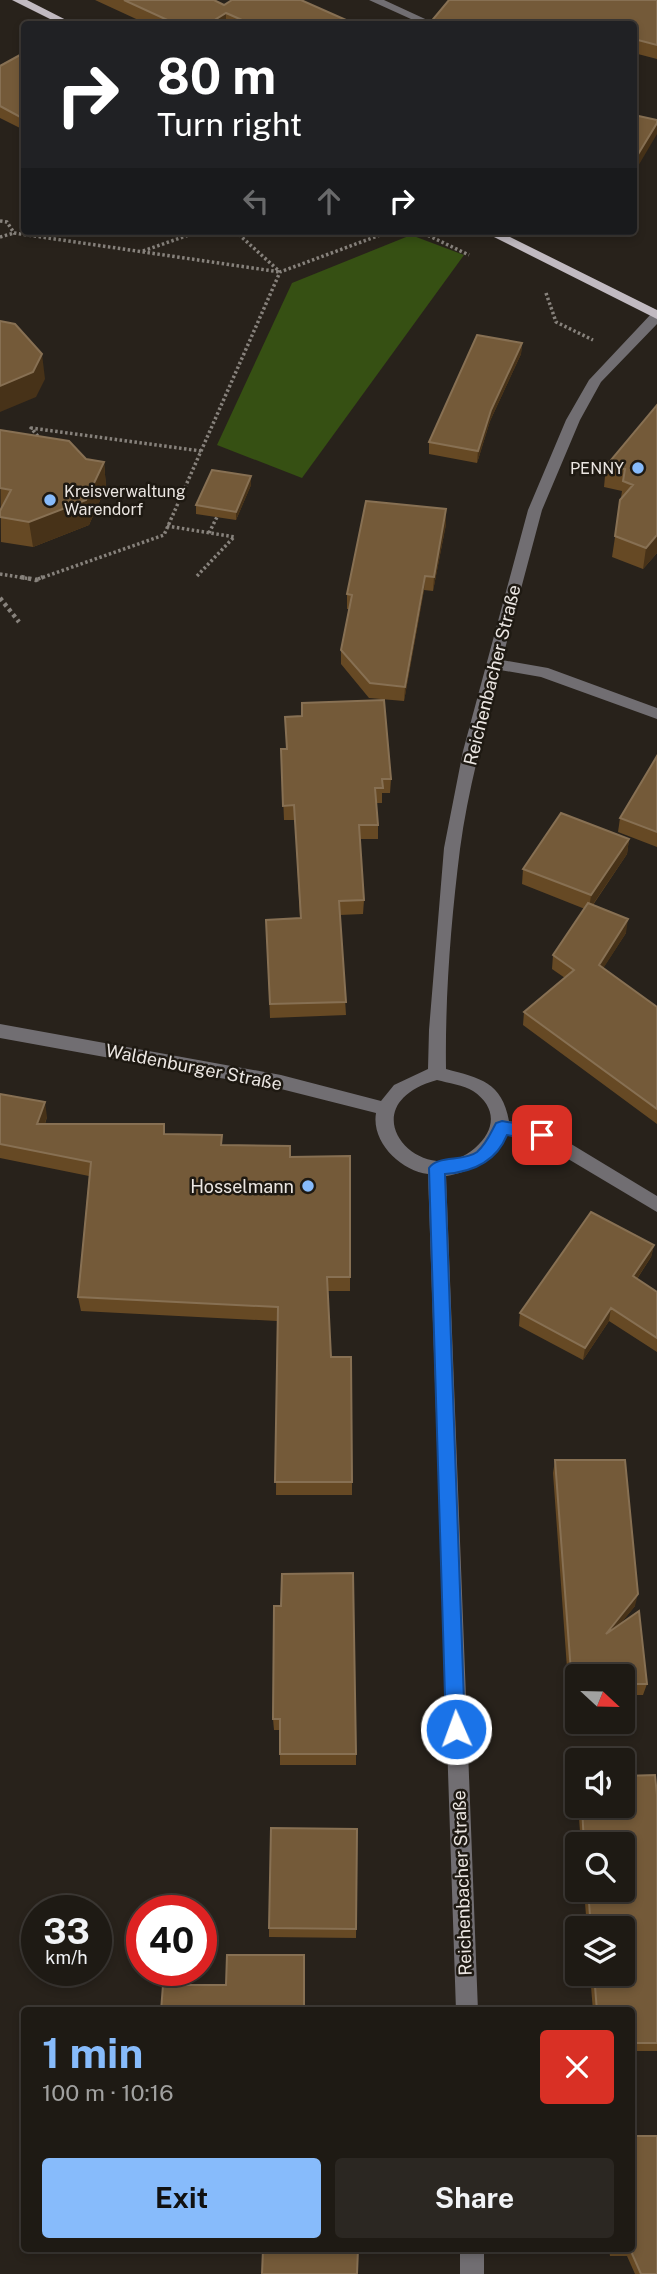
<!DOCTYPE html>
<html lang="en">
<head>
<meta charset="utf-8">
<style>
	:root { --surface:#1e1a14; --page:#2b2722; --text:#f1f3f6; --muted:#a1a1a0; --line:#3c3834; --accent:#87bbfb }
	body { margin:0; font-family:"Public Sans",sans-serif; background:var(--page); color:var(--text); height:100vh; display:flex; flex-direction:column; font-size:26px; white-space:nowrap }
	* { box-sizing:border-box; margin:0 }
	p { font-size:23px; color:var(--muted) }
	.icon { flex:none; width:38px; height:38px; fill:none; stroke:currentColor; stroke-width:2; stroke-linecap:round; stroke-linejoin:round }
	.map { position:relative; flex:1; overflow:hidden }
	.panel { position:absolute; left:21px; top:2007px; width:614px; height:245px; display:flex; flex-direction:column; background:var(--surface); border-radius:7px; box-shadow:0 4px 10px #0003,0 0 0 2px var(--line) }
	.panel>* { flex:none }
	.top-card { position:absolute; left:21px; top:21px; width:616px; height:214px; border-radius:7px; box-shadow:0 4px 10px #0003,0 0 0 2px var(--line); background:#202124; color:#fff; overflow:hidden }
	.needle { width:46px; rotate:112deg }
	.fabs { position:absolute; left:565px; top:1664px; display:grid; gap:14px }
	.fabs a { display:grid; place-items:center; width:70px; height:70px; border-radius:7px; background:var(--surface); box-shadow:0 4px 10px #0003,0 0 0 2px var(--line); font-size:35px }
	.speed { position:absolute; left:21px; top:1895px; display:flex; gap:14px; font-size:35px; font-weight:700; text-align:center }
	.speed>* { display:grid; place-content:center; width:91px; height:91px; border-radius:50%; background:var(--surface); box-shadow:0 4px 10px #0003,0 0 0 2px var(--line); line-height:1 }
	.speed small { font-size:18px; font-weight:400 }
	.speed .limit { border:10px solid #d22; background:#fff; color:#111 }
	.pin { position:absolute; display:grid; place-items:center; width:60px; height:60px; color:#fff; margin:-30px; border-radius:14px; box-shadow:0 4px 10px #0006 }
	.me { position:absolute; width:77px; margin:-38px; rotate:358deg; stroke-linejoin:round; filter:drop-shadow(0 0 5px #0008) }
	.turn { display:flex; align-items:center; gap:24px; height:147px; padding:0 21px; font-size:32px }
	.turn .icon { width:91px; height:91px; stroke-width:2.5 }
	.turn b { display:block; font-size:49px; line-height:60px }
	.lanes { display:flex; align-items:center; height:66px; padding:0 21px; background:#0003; justify-content:center; gap:35px; direction:ltr }
	.lanes .off { opacity:.35 }
	.round { display:grid; place-items:center; flex:none; width:74px; height:74px; border-radius:7px; background:var(--page) }
	.overview { display:flex; align-items:center; justify-content:space-between; height:119px; padding:0 21px }
	h1 { font-size:42px; font-weight:700; line-height:52px; color:var(--accent) }
	.cta { display:flex; gap:14px; margin-top:auto; padding:14px 21px }
	.cta a { flex:1; height:80px; border-radius:7px; background:var(--accent); color:#111; font-size:28px; font-weight:700; line-height:80px; text-align:center }
	.cta a+a { background:var(--page); color:var(--text) }
	.map>svg:first-child { display:block }
	.green { fill:#365013 }
	.lines { fill:none; stroke-linecap:round; stroke-linejoin:round }
	.path-far1 { stroke:#87827c; stroke-width:3.5; stroke-dasharray:2.5 2.5; stroke-linecap:butt }
	.path { stroke:#87827c; stroke-width:4.5; stroke-dasharray:3.5 3.5; stroke-linecap:butt }
	.minor { fill:#716e72; fill-rule:evenodd }
	.major { fill:#c1bac1; fill-rule:evenodd }
	.wall { fill:#664924 }
	.shaded-wall { fill:#473218 }
	.building { fill:#745a39; stroke:#877053; stroke-width:2 }
	.route { fill:#1a73e8; stroke:#114b97; stroke-width:2 }
	.poi-dot { fill:#87bbfb; stroke:#1e1912; stroke-width:2.5 }
	.labels { text-anchor:middle; dominant-baseline:central; stroke-width:5; stroke-linejoin:round; paint-order:stroke }
	.far-poi-label { font-size:16px; fill:#ebe6e2; stroke:#1e1912; text-anchor:end }
	.street-label { font-size:18px; fill:#ebe6e2; stroke:#1e1912 }
	.poi-label { font-size:18px; fill:#ebe6e2; stroke:#1e1912; text-anchor:end }
</style>
</head>
<body>
<div class="map">
<svg width="657" height="2274" viewBox="0 0 657 2274">
	<rect width="100%" height="100%" fill="#28221b"/>
	<!-- green -->
	<path class="green" d="M411 235 464 255 302 478 217 445 292 283Z"/>
	<g class="lines">
		<!-- path-far1 -->
		<path class="path-far1" d="M0 221 7 222 14 233 280 272
			M235 231 279 271
			M419 231 469 255
			M0 237 14 233
			M143 251 200 231
			M546 293 556 322 593 340
			M41 440 31 428 201 451
			M167 526 235 537
			M209 533 217 517
			M0 574 31 579
			M197 576 234 537
			M38 579 164 535 280 272 391 231"/>
		<!-- path -->
		<path class="path" d="M21 577 36 580 43 577
			M0 598 19 622"/>
		<!-- minor -->
		<path class="minor" d="M369 0H384L436 24H422Z
			M657 312V324L601 382 580 420 542 510 502 660 548 668 657 708V719L541 677 500 670C485 729 468 788 460 849 451 921 445 996 446 1069 480 1078 502 1082 509 1121L548 1130 657 1196V1212L538 1141 505 1135C494 1159 472 1172 446 1176L478 2011H456L428 1174C401 1171 371 1142 376 1113L281 1089 0 1038V1024L281 1075 381 1101 394 1085 428 1069 429 1030 444 848 463 751 528 510 566 420 589 380 652 313ZM437 1080C448 1083 464 1085 473 1091 497 1107 496 1130 475 1148 422 1194 344 1106 437 1080Z
			M460 2249H484V2274H460Z"/>
		<!-- major -->
		<path class="major" d="M12 0H27L74 24H60Z
			M482 231H498L657 310V319Z"/>
	</g>
	<!-- wall -->
	<path class="wall" d="M95 0H214L224 5 355 24H147Z
		M657 0V59L634 53V24Z
		M24 57V130L0 118V66Z
		M522 343 521 354 490 421 477 463 429 454V442Z
		M657 405V553L643 569 612 557 622 491 604 487 606 466Z
		M0 430 86 459 104 462 106 487 89 525 33 547 1 542Z
		M251 485 236 520 196 514V505Z
		M446 509V524L433 591 424 590 404 701 369 698 341 664V650L349 609H347V594Z
		M281 749H286L391 779 390 793H382V803H376L378 825V839H359L364 900 363 914 340 915 346 1015 270 1018 266 920 300 918 295 820H284Z
		M657 756V847L618 832 620 818Z
		M629 839 627 854 593 905 626 933 603 968 657 1007V1124L523 1025 524 1012 565 978 552 969 553 955 585 909 522 884 523 869Z
		M0 1094 47 1117 45 1124 165 1134 222 1135V1145L290 1157 350 1156V1291H328L331 1357 352 1482V1495H276L277 1321 81 1311 78 1297 89 1176 0 1158Z
		M654 1245 651 1257 637 1279 657 1292V1352L609 1321 583 1360 519 1326 520 1313Z
		M555 1460 635 1606 620 1624 647 1684 643 1695H623V1676H578V1696H569L553 1473Z
		M274 1606 356 1754V1765H280V1730H274L273 1719Z
		M657 1795V2051H632V2011H593L590 1974H623V1928H587L584 1890H623V1844H581L578 1806H623Z
		M357 1829 356 1938 269 1937V1928Z
		M609 2249H632L657 2274H635L627 2256H610Z"/>
	<!-- shaded-wall -->
	<path class="shaded-wall" d="M226 13V24H208Z
		M657 123V134L634 173V161Z
		M522 343 521 354 490 421 477 463 478 451 491 410Z
		M42 354 45 379 36 397 0 412V386Z
		M104 462 106 487 89 525 33 547 29 522Z
		M251 476V485L236 520V512Z
		M446 509V524L433 591 434 577Z
		M657 535V553L643 569 646 548Z
		M425 576 424 590 404 701 405 687Z
		M629 839 627 854 589 910 591 895Z
		M628 919 626 933 597 978 599 965Z
		M45 1102 47 1117 39 1138 37 1124Z
		M654 1245 651 1257 630 1289 633 1276Z
		M611 1308 609 1321 583 1360 585 1348Z
		M638 1594 635 1606 603 1645 606 1634Z"/>
	<!-- building -->
	<path class="building" d="M124 0H214L224 5 232 0H301L355 24H251L226 13 208 24H176Z
		M449 0H657V45L634 39V24H429Z
		M20 55 24 57V119L0 106V66Z
		M634 115 657 120V123L634 161Z
		M0 321 15 324 42 354 33 372 0 386Z
		M477 335 522 343 491 410 478 451 429 442Z
		M657 405V535L646 548 615 536 620 500 633 485 623 481 625 469 606 466Z
		M0 430 69 441 86 459 104 462 86 500 29 522 0 517V511L11 490 0 488Z
		M212 470 251 476 236 512 196 505Z
		M366 501 446 509 434 577 425 576 405 687 370 683 341 650 352 595 347 594Z
		M384 700 391 779H382L383 788H375L378 825H359L364 900 339 901 346 1002 270 1004 266 920 301 918 294 805 283 806 281 749H287L285 717 302 716V703Z
		M657 756V832L620 818Z
		M561 813 629 839 591 895 523 869Z
		M588 903 628 919 599 965 657 1007V1109L524 1012 574 970 553 955Z
		M0 1094 45 1102 37 1124H164V1134L222 1135 221 1145 290 1146V1157L350 1156V1277H327L331 1357H351L352 1482H275L278 1307 78 1297 91 1162 0 1144Z
		M591 1212 654 1245 633 1276 657 1292V1338L611 1308 585 1348 520 1313Z
		M555 1460H625L638 1594 606 1634 639 1611 647 1684H623V1676H578V1685H572Z
		M353 1573 356 1754H280V1719H273L274 1606H281L282 1574Z
		M655 1775 657 1795V2043H632V2011H597L594 1974H623V1928H591L588 1890H623V1844H584L582 1806H623V1776Z
		M271 1828 357 1829 356 1929 269 1928Z
		M227 1955H304V2011H161L163 1985H226Z
		M632 2136H657V2274H641L630 2249 613 2250 632 2249Z
		M263 2249H358L357 2274H262Z"/>
	<!-- route -->
	<path class="route" d="M502 1121 542 1128 550 1135 542 1141 507 1135C496 1162 473 1172 445 1174L465 1729 463 1736 456 1738 449 1736 446 1729 429 1168C437 1155 464 1162 477 1152 487 1143 490 1134 496 1123Z"/>
	<!-- markers -->
	<g class="poi-dot">
		<circle cx="638" cy="468" r="7"/>
		<circle cx="50" cy="500" r="7"/>
		<circle cx="308" cy="1186" r="7"/>
	</g>
	<g class="labels">
		<!-- far-poi labels -->
		<g class="far-poi-label">
			<text x="624" y="468">PENNY</text>
			<text x="64" y="491" text-anchor="start">Kreisverwaltung<tspan x="64" dy="18">Warendorf</tspan></text>
		</g>
		<!-- street labels -->
		<g class="street-label">
			<text transform="translate(492 675) rotate(-76)">Reichenbacher Straße</text>
			<text transform="translate(194 1067) rotate(11)">Waldenburger Straße</text>
			<text transform="translate(462 1883) rotate(-92)">Reichenbacher Straße</text>
		</g>
		<!-- poi labels -->
		<g class="poi-label">
			<text x="294" y="1186">Hosselmann</text>
		</g>
	</g>
</svg>
<div class="fabs">
<a><svg class="needle" viewBox="-14 -14 28 28"><path d="M0-13l5 13h-10z" fill="#e53935"/><path d="M0 13l5-13h-10z" fill="#a1a1a0"/></svg></a>
<a><svg class="icon" aria-label="sound" viewBox="0 0 24 24"><path d="M4 9h4l5-4v14l-5-4H4zM17 9q2 3 0 6"/></svg></a>
<a><svg class="icon" aria-label="search" viewBox="0 0 24 24"><circle cx="10" cy="10" r="6"/><path d="M15 15l6 6"/></svg></a>
<a><svg class="icon" aria-label="layers" viewBox="0 0 24 24"><path d="M12 4l9 5-9 5-9-5zM3 14l9 5 9-5"/></svg></a>
</div>
<div class="speed"><div>33<small>km/h</small></div><div class="limit">40</div></div>
<div class="pin" style="left:542px;top:1135px;background:#d93025"><svg class="icon" aria-label="arrive" viewBox="0 0 24 24"><path d="M6 21V4h12l-3 4 3 4H6"/></svg></div>
<svg class="me" style="left:456px;top:1729px" viewBox="-20 -20 40 40"><circle r="17" fill="#1a73e8" stroke="#fff" stroke-width="3"/><path d="M0-11L8 9 0 5-8 9z" fill="#fff"/></svg>
<div class="top-card">
<div class="turn"><svg class="icon" aria-label="right" viewBox="0 0 24 24"><path d="M7 20v-9h11M14 6l5 5-5 5"/></svg><div><b>80 m</b>Turn right</div></div>
<div class="lanes"><svg class="icon off" aria-label="left" viewBox="0 0 24 24"><path d="M17 20v-9H6M10 6l-5 5 5 5"/></svg><svg class="icon off" aria-label="ahead" viewBox="0 0 24 24"><path d="M12 20V5M6 11l6-6 6 6"/></svg><svg class="icon" aria-label="right" viewBox="0 0 24 24"><path d="M7 20v-9h11M14 6l5 5-5 5"/></svg></div>
</div>
<section class="panel">
<div class="overview"><div><h1>1 min</h1><p>100 m · 10:16</p></div><a class="round" style="background:#d93025;color:#fff"><svg class="icon" aria-label="close" viewBox="0 0 24 24"><path d="M6 6l12 12M18 6L6 18"/></svg></a></div>
<div class="cta"><a>Exit</a><a>Share</a></div>
</section>
</div>
</body>
</html>
